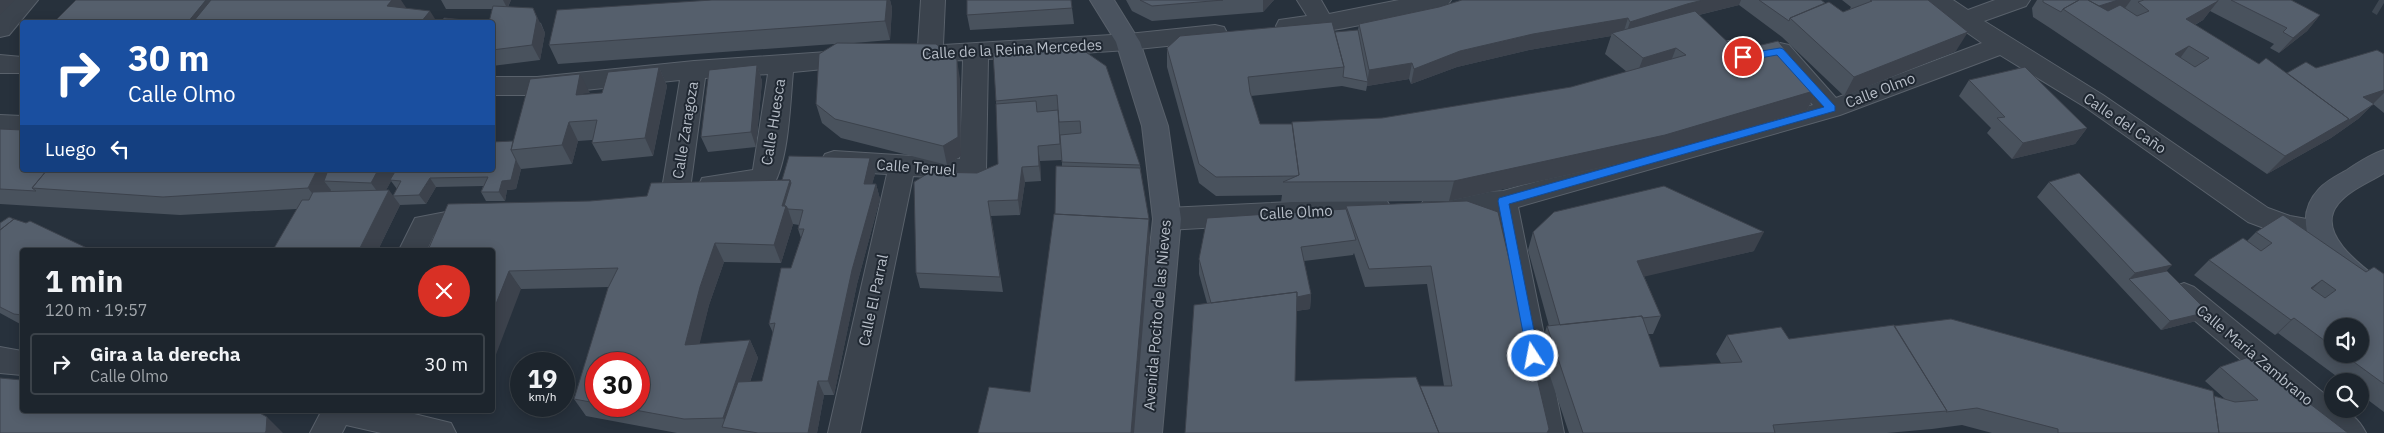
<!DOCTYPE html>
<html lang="es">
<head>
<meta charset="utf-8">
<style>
	:root { --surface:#1d252d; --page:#2a3139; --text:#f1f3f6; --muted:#a0a5aa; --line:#3b4249 }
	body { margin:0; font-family:"IBM Plex Sans",sans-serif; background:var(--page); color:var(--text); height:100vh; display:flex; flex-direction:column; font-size:19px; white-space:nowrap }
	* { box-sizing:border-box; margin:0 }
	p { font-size:16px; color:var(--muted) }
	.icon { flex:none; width:28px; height:28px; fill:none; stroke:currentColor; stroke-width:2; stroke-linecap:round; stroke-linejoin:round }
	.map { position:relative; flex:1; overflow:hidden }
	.drawer { position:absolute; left:20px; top:248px; width:475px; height:165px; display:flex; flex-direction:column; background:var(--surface); border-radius:5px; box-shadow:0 2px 12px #0003,0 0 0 1px var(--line) }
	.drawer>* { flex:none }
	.hud { position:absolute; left:20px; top:20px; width:475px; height:152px; border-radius:5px; box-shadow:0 2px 12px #0003,0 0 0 1px var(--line); background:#1a4fa0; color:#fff; overflow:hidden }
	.tools { position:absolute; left:2324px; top:318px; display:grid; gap:10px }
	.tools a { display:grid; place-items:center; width:45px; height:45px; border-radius:50%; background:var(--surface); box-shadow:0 2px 12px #0003,0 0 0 1px var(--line); font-size:25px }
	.speed { position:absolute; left:510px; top:352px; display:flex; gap:10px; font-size:25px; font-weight:700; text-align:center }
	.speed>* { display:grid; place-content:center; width:65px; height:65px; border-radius:50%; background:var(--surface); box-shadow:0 2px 12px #0003,0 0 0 1px var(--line); line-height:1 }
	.speed small { font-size:12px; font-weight:400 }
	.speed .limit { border:8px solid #d22; background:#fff; color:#111 }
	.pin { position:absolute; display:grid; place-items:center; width:42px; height:42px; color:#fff; margin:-21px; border:2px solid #fff; border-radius:50%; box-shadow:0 1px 5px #0007 }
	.me { position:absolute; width:55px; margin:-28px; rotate:349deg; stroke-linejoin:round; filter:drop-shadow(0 0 4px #0008) }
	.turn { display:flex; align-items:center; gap:18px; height:105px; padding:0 25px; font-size:22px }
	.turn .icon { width:65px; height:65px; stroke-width:2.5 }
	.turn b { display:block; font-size:35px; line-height:42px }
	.then { display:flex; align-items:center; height:48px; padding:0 25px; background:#0003; gap:10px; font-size:19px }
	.round { display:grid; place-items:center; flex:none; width:52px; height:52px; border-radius:26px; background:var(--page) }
	.head { display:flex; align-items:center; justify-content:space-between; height:85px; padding:0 25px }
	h1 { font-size:30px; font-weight:700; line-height:38px }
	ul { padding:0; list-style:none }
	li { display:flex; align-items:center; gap:15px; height:62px; margin:0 10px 8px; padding:0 15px; border:2px solid var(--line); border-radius:5px }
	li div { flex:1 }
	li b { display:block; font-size:19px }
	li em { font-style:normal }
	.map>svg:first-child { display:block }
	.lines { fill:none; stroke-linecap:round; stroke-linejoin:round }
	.secondary-tunnel { stroke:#3d4651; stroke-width:28; stroke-dasharray:28 14; stroke-linecap:butt }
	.street-casing { stroke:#59616b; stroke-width:2 }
	.secondary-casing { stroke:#59616b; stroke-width:2 }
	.street { fill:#3b434d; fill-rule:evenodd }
	.secondary { fill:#4a535f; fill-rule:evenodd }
	.wall { fill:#49525d; fill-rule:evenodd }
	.shaded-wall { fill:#3c424c }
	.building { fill:#555f6c; stroke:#3c424c; fill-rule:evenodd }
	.route { fill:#1a73e8; stroke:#114b97 }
	.labels { text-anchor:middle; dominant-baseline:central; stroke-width:4; stroke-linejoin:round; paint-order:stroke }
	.street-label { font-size:15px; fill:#b7bec8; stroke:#202832 }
</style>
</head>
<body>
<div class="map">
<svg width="2384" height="433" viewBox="0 0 2384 433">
	<rect width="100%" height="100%" fill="#27313c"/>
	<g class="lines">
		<!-- secondary-tunnel -->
		<path class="secondary-tunnel" d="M2379 0 2384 3"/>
		<!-- street casing -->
		<g class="street-casing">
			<path id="street" d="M13 0H38L9 35 0 37V14Z
				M921 0H945L943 45 1128 34 1215 25 1224 27 1227 33 1224 39 1215 41 1128 50 988 59 986 170 982 177 973 180 913 176 860 433H828L887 174 834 171 825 168 821 161 825 154 834 151 960 159 963 60 909 63 900 61 897 55 900 49 918 46Z
				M1297 0H1321L1329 14 1399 0H1451L1447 6 1439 8C1403 15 1311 40 1279 32L1276 26 1279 20 1307 16Z
				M1925 0H1953L1968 10 1995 0H2030L2026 6 1984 21 2103 95 2268 208 2290 216 2329 223 2333 231 2329 239 2319 242 2288 237 2248 222 2085 107 2000 55 1840 115 1518 207 1564 433H1532L1491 212 1435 215 1425 212 1421 205 1425 198 1435 195 1503 191 1813 105 1774 60C1751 64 1735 72 1721 48L1724 42C1735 39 1740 41 1748 48L1780 43 1789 45 1836 98 1982 43 1929 6Z
				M856 50 865 53 868 59 865 65 793 72C790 104 789 159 773 186 754 192 722 198 702 192L699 185 702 178 753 170 768 74 705 78 690 189 686 196 676 199 666 196 662 189 680 80 537 95H492V77H537L694 61Z
				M0 55 22 57V73H0Z
				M0 115 22 116V134L0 133Z
				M1377 198 1387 201 1391 208 1387 215 1377 218 1167 230 1157 226 1153 219 1157 212 1167 208Z
				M477 206 487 210 491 217 487 224 434 235 427 250H399L415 218Z
				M2184 283 2194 287 2332 400V409C2348 409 2359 419 2366 433H2327L2174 303 2170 295 2174 287Z
				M0 347 22 351V375L0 373Z
				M322 410H398L451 423 456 433H381L346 425 342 433H310Z"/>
		</g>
		<!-- secondary casing -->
		<g class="secondary-casing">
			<path id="secondary" d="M1090 0H1114L1140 42 1168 126 1181 219 1162 433H1130L1153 219 1142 126 1116 42Z
				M2384 150V173C2370 182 2349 190 2338 204 2314 233 2364 268 2384 283V311C2367 305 2354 292 2341 281 2314 258 2290 220 2319 189 2326 181 2338 175 2347 170 2359 162 2371 154 2384 150Z"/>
		</g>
		<!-- street -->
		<use href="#street" class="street"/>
		<!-- secondary -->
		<use href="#secondary" class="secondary"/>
	</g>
	<!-- wall -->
	<path class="wall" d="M441 0H511L508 7 541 23 545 33 540 60 492 66V9H446Z
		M712 0H890L892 8 890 40 854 43 960 79 961 156 947 165 841 138 822 123 816 104 834 44 558 64 549 45Z
		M1071 0 1074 24 970 30 967 15Z
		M1126 0H1274L1263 12 1152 21 1132 11Z
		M1462 0H1821L1825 3 1843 12 1849 10 1851 7 1842 0H1928L1956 51 1844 96 1782 37 1739 5 1699 15 1737 51 1817 90 1807 110 1657 155 1449 201 1281 202 1282 195 1216 196 1199 183 1167 67V48L1358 30 1359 24 1439 7ZM1611 36 1605 54 1627 72 1571 87 1382 118 1292 124H1260L1251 96 1342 86 1366 91 1367 86 1409 79 1411 84 1457 67 1529 50Z
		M2037 0H2291L2320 15 2307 31 2279 53 2270 48 2274 44 2210 11 2203 20 2195 25 2259 64 2287 73 2316 68 2384 54V113L2373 104 2358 119 2331 138 2267 174 2050 28 2033 17 2032 8Z
		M1077 46 1140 165 1150 239 1030 392 1055 214 1062 166V160L1040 161 1041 181 1025 182 1020 215 991 216 1003 292 920 288 916 273 977 173 998 164 996 101Z
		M757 65 762 81 756 147 708 152 701 137Z
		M659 67 667 86 653 156 602 161 592 143V140L578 141 572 164 521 169 516 189 507 190 505 201H486L481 192 483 186 436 187 426 204 400 205 378 250H273L297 209 180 215 0 204V129L492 170 513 141 590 94 602 93ZM391 181 397 189 393 196 386 190Z
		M1969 80 2087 128 2075 144 2012 159 1987 133 1991 128 1959 96Z
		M875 174 872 184H876L880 199 857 284 834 395H824L817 433H677L586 416 574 399 609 287 521 289 492 250 647 196 782 180ZM793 224 799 225 798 229 801 238 791 268 769 324 773 333 762 381 750 382 758 358 750 340 699 344 709 305 724 262 781 263ZM596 364 639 406H596Z
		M2049 182 2167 271 2208 312 2200 320 2161 330 2037 197Z
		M1467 201 1549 429 1185 433 1207 303 1199 274V259L1346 209V206ZM1354 253 1365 287 1427 284 1444 386H1420L1295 381 1296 311 1310 309 1311 294 1304 261 1353 255Z
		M0 223 89 249 22 250V325L0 313Z
		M1533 232 1754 251 1644 276 1661 316 1653 334H1648L1660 367 1721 363 1716 354 1727 335 1789 339 1894 326 2214 396 2225 399 2205 381 2220 367 2348 433H1992L1962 425 1932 429 1887 433H1569L1540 346 1547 326H1549L1528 250Z
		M2256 232 2366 272 2384 274V412L2360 394V381H2343L2278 333 2275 335 2194 275 2209 260 2247 241ZM2332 326 2360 354H2332Z"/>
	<!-- shaded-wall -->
	<path class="shaded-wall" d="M0 0H15L0 15Z
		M206 0H230L218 22H188Z
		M392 0H401L407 9 387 6Z
		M503 0H511L507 8Z
		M887 0H890L892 8 890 40 885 21Z
		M1263 0H1274L1263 12Z
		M1703 0H1741L1739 5 1682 19 1625 37 1630 22 1687 4Z
		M2118 0H2131L2123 11 2084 23 2093 8Z
		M2218 1 2203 20 2171 38 2186 19Z
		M533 8 545 33 540 60 532 45Z
		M430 11 437 22H421Z
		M2320 15 2307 31 2279 53 2293 38Z
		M1628 18 1623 34 1612 33 1611 36 1529 50 1457 67 1411 84 1414 69 1460 51 1533 34Z
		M1968 32 1956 51 1844 96 1854 77Z
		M2189 46 2175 65V54Z
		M1676 48 1668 69 1635 79 1643 58Z
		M957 60 960 79 961 156 947 165 943 146Z
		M1412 63 1409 79 1367 86 1369 70Z
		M757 65 762 81 756 147 751 132Z
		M659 67 667 86 653 156 645 138Z
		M580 74 590 93 576 95Z
		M1817 90 1807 110 1657 155 1449 201 1454 181Z
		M2384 90V93L2358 119 2331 138 2267 174 2285 156 2363 97Z
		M569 122 578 141 572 164 562 145Z
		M2087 128 2075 144 2012 159 2023 143Z
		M1038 146 1040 161 1041 181 1039 166Z
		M870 158 875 174 868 199 864 184Z
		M516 160 521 169 516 189 507 190 505 201 499 192 502 181Z
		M1022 167 1025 182 1020 215 1018 200Z
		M317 170H339L324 181 331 190 323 207 308 188Z
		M378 170H397L382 198 371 183Z
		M430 178 436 187 426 204 419 195Z
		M790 180 796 198 788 209 793 224 781 263 774 245 782 206Z
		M876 184 880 199 857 284 834 395 828 381 852 270Z
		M389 190 400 205 378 250H359Z
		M1149 219 1150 239 1134 433H1131Z
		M1764 232 1754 251 1630 280 1637 261Z
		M715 243 724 262 709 305 695 363 685 345 700 287Z
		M2172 265 2158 280 2129 279 2135 273Z
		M509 271 521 289 492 365V314Z
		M2322 280 2306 295 2311 288Z
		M1311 294 1310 309 1295 311 1297 297Z
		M2208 312 2200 320 2161 330 2170 321Z
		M2294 318 2278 333 2275 335 2291 320Z
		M750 340 758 358 734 429 728 428 723 418Z
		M818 381 824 395 817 433H808Z
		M267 417 283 433H265Z"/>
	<!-- building -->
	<path class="building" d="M76 0H206L188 22H72L55 21Z
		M211 0H392L387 6 430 11 421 22H193Z
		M712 0H887L885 21 549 45 557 10Z
		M967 0H1071L1072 8 967 15Z
		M1140 0H1223L1152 6Z
		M1462 0H1703L1687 4 1630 22 1628 18 1533 34 1460 51 1414 69 1412 63 1369 70 1359 24 1439 7Z
		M1759 0H1821L1825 3 1790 18 1789 21Z
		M1870 0H1928L1968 32 1854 77 1790 18 1829 2 1843 12 1872 1Z
		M2043 0H2079L2063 9 2061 12 2043 2Z
		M2079 0H2088L2108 11 2120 5 2137 16 2149 11 2138 2 2144 0H2218V1L2186 19 2259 64 2266 58 2349 119 2285 156 2063 9ZM2189 46 2209 58 2195 67 2175 54Z
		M2088 0H2118L2099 6Z
		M2231 0H2291L2320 15 2293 38 2283 32 2287 28Z
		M493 6 533 8 537 18 532 45 492 50V22H489Z
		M1695 11 1737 51 1778 41 1817 90 1665 135 1454 181 1283 182 1299 175 1292 122 1382 118 1571 87 1686 55 1676 48 1643 58 1612 33Z
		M444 18 485 22H441Z
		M1332 22 1344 67 1248 77 1250 92 1260 124H1292L1299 175 1296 176 1216 177 1199 164 1167 48 1180 36Z
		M1358 30 1368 82 1343 77 1344 67 1335 32Z
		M837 43 936 44 957 60 958 137 943 146 835 119 816 104 819 54Z
		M1077 46 1106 66 1140 165 1062 162 1060 135 1081 133 1080 121 1059 122 1057 95 996 101 993 53Z
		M2377 50 2384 54V90L2363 97 2374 104 2346 122 2349 119 2287 73 2306 62 2316 68Z
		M757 65 751 132 701 137 709 70Z
		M659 67 645 138 592 143 597 120 569 122 562 145 511 150 530 79 580 74 576 95 602 93 608 72Z
		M2025 67 2087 128 2023 143 1997 118 2005 117 1969 80Z
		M1036 101 1037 112 1058 110 1060 144 1038 146 1039 166 1022 167 1018 200 988 201 1000 277 916 273 914 182 930 172 977 173 998 164 996 104Z
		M0 129 22 130V170H47L32 188 36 191 0 189Z
		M513 141 511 150 516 160 511 180 502 181 499 192H481L488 177 430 178 419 195 393 196 401 181 390 180 396 170H492V142Z
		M789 156 870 158 864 184H876L852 270 828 381H818L808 433H758L722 427 738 382 762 381 775 323 769 324 781 268H791L804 229H798L803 210 788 209 786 206H784L791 183 790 180H782Z
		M1056 166 1140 168 1149 219 1055 214Z
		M47 170H317L308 188 163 197 32 188Z
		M328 170H378L371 183 324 181Z
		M2079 173 2172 265 2135 273 2049 182Z
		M790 180 782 206H786L774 245 715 243 700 287 685 345 750 340 723 418 684 419 613 406H639V364H596V403L574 399 608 288 618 268 509 271 492 314V250H428L448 204 590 201 647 196 651 183Z
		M1664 186 1764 232 1637 261 1661 316 1642 318V316L1560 325 1533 232 1554 212Z
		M389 190 359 250H273L302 200H309L313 192Z
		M1467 201 1498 212 1549 429 1547 433H1439L1420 386H1452L1431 266 1369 269 1346 206Z
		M1346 209 1356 240 1301 247 1311 294 1297 297V292L1211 303 1199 259 1207 218Z
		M1054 214 1149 219 1131 433H978L989 387 1030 392Z
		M2283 215 2366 272 2374 267 2384 274V384L2343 354H2360V326H2332V346L2294 318 2291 320 2209 260 2243 238 2261 251 2272 243 2256 232ZM2322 280 2336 290 2325 298 2311 288Z
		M9 217 14 219 0 230V223Z
		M14 219 26 223 30 221 89 249 96 250H22V315L14 314 0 307V230Z
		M2167 271 2208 312 2170 321 2129 279Z
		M1297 292 1295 381 1416 377 1439 433H1185L1194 305Z
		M1642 316 1660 367 1742 362 1727 335 1781 327 1789 339 1894 325 1947 411 1773 425 1775 433H1583L1547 326Z
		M1951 319 2213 391 2219 433H2058V429L1977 408 1946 412 1947 411 1894 326Z
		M2249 357 2348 433H2219L2214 396 2235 402 2258 400 2220 367Z
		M0 378 22 380V410H251L256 411 267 417 266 431 265 433H0Z"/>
	<!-- route -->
	<path class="route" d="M1780 48 1783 49 1835 106V111L1509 204 1539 356 1537 359H1528L1498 201 1499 198 1824 107 1777 55 1743 61 1738 57 1743 54Z"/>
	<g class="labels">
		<!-- street labels -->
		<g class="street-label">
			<text transform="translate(1012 49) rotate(-3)">Calle de la Reina Mercedes</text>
			<text transform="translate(1880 90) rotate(-21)">Calle Olmo</text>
			<text transform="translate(773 122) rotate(-81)">Calle Huesca</text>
			<text transform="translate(2125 123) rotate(34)">Calle del Caño</text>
			<text transform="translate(685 130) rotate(-81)">Calle Zaragoza</text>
			<text transform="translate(916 167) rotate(4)">Calle Teruel</text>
			<text transform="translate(1296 212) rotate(-3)">Calle Olmo</text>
			<text transform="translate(873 300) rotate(-78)">Calle El Parral</text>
			<text transform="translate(1157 315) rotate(-85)">Avenida Pocito de las Nieves</text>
			<text transform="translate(2255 355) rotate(40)">Calle María Zambrano</text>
		</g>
	</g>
</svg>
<div class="tools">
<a><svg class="icon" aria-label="sound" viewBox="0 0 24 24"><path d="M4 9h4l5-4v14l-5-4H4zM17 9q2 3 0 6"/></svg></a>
<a><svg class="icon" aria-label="search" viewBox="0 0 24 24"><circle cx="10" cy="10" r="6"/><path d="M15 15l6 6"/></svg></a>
</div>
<div class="speed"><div>19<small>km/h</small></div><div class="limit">30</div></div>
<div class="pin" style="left:1743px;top:57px;background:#d93025"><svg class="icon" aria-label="arrive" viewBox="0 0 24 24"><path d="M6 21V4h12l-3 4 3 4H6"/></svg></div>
<svg class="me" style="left:1533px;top:356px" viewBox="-20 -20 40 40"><circle r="17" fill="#1a73e8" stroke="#fff" stroke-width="3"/><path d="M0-11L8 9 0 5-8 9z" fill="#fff"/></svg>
<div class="hud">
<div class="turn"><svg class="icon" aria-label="right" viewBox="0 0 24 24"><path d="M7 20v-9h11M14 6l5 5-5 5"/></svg><div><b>30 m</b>Calle Olmo</div></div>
<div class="then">Luego<svg class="icon" aria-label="left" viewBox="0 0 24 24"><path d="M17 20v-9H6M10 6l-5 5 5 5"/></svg></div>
</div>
<section class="drawer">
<div class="head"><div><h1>1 min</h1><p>120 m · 19:57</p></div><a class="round" style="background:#d93025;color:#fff"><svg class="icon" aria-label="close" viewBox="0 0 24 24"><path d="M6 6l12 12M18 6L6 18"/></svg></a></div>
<ul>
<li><svg class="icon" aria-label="right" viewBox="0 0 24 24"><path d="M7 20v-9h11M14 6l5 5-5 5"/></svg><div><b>Gira a la derecha</b><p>Calle Olmo</p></div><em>30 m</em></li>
</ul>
</section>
</div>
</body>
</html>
